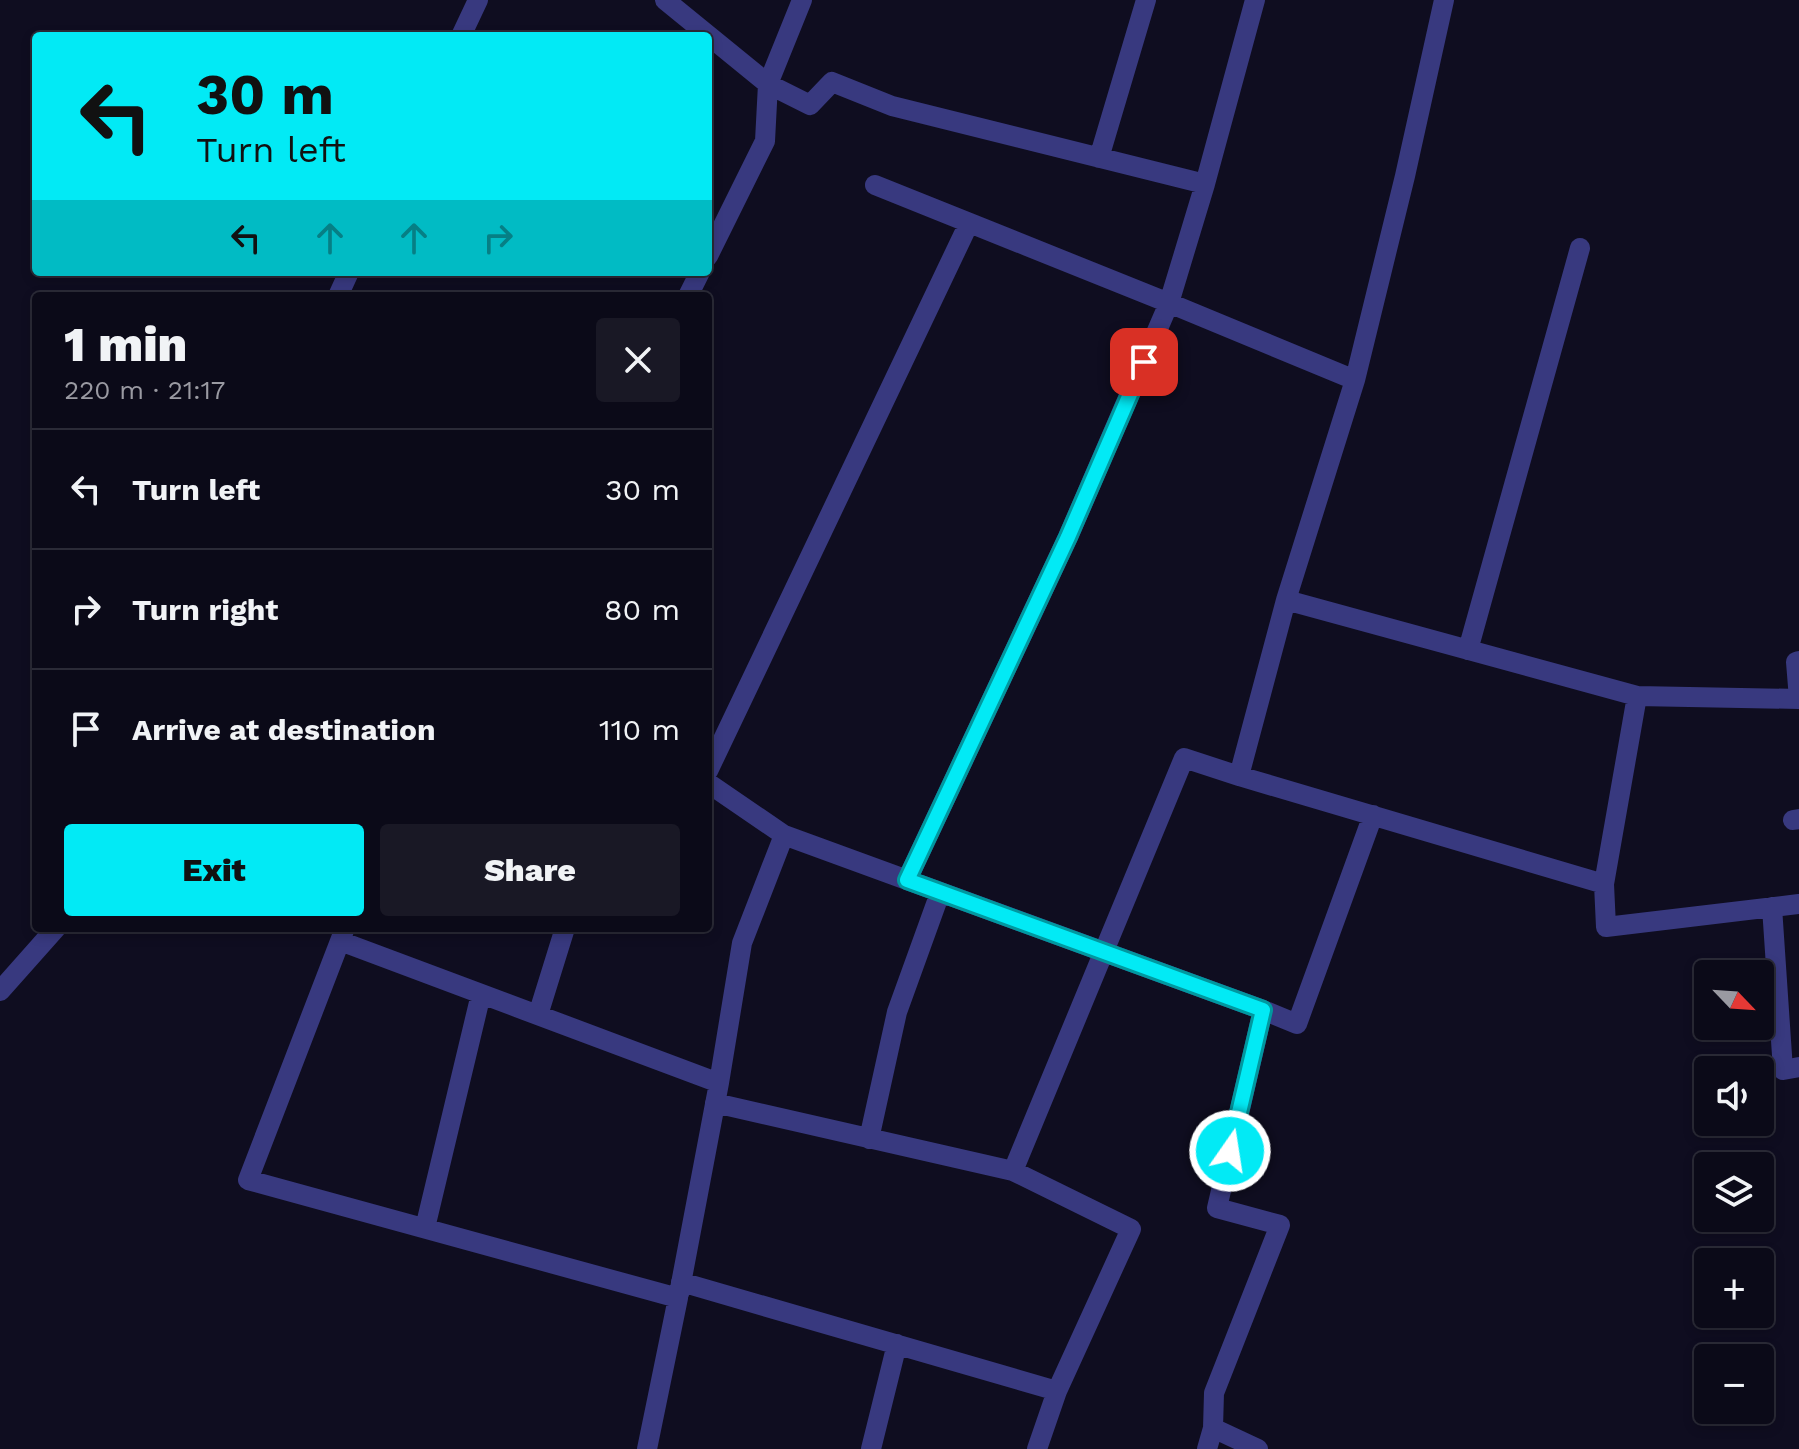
<!DOCTYPE html>
<html lang="en">
<head>
<meta charset="utf-8">
<style>
	:root { --surface:#0b0a18; --page:#191825; --text:#f1f3f6; --muted:#9a9aa2; --line:#2b2b37; --accent:#02eaf5 }
	body { margin:0; font-family:"Work Sans",sans-serif; background:var(--page); color:var(--text); height:100vh; display:flex; flex-direction:column; font-size:30px; white-space:nowrap }
	* { box-sizing:border-box; margin:0 }
	p { font-size:26px; color:var(--muted) }
	.icon { flex:none; width:44px; height:44px; fill:none; stroke:currentColor; stroke-width:2; stroke-linecap:round; stroke-linejoin:round }
	.map { position:relative; flex:1; overflow:hidden }
	.drawer { position:absolute; left:32px; top:292px; width:680px; height:640px; display:flex; flex-direction:column; background:var(--surface); border-radius:8px; box-shadow:0 4px 12px #0003,0 0 0 2px var(--line) }
	.drawer>* { flex:none }
	.banner { position:absolute; left:32px; top:32px; width:680px; height:244px; border-radius:8px; box-shadow:0 4px 12px #0003,0 0 0 2px var(--line); background:#02eaf5; color:#111; overflow:hidden }
	.needle { width:52px; rotate:115deg }
	.fabs { position:absolute; left:1694px; top:960px; display:grid; gap:16px }
	.fabs a { display:grid; place-items:center; width:80px; height:80px; border-radius:8px; background:var(--surface); box-shadow:0 4px 12px #0003,0 0 0 2px var(--line); font-size:40px }
	.pin { position:absolute; display:grid; place-items:center; width:68px; height:68px; color:#fff; margin:-34px; border-radius:16px; box-shadow:0 4px 12px #0006 }
	.me { position:absolute; width:88px; margin:-44px; rotate:13deg; stroke-linejoin:round; filter:drop-shadow(0 0 6px #0008) }
	.turn { display:flex; align-items:center; gap:28px; height:168px; padding:0 32px; font-size:36px }
	.turn .icon { width:104px; height:104px; stroke-width:2.5 }
	.turn b { display:block; font-size:56px; line-height:68px }
	.lanes { display:flex; align-items:center; height:76px; padding:0 32px; background:#0003; justify-content:center; gap:40px; direction:ltr }
	.lanes .off { opacity:.35 }
	.round { display:grid; place-items:center; flex:none; width:84px; height:84px; border-radius:8px; background:var(--page) }
	.summary { display:flex; align-items:center; justify-content:space-between; height:136px; padding:0 32px }
	h1 { font-size:48px; font-weight:800; line-height:60px }
	.button { display:flex; gap:16px; margin-top:auto; padding:16px 32px }
	.button a { flex:1; height:92px; border-radius:8px; background:var(--accent); color:#111; font-size:32px; font-weight:800; line-height:92px; text-align:center }
	.button a+a { background:var(--page); color:var(--text) }
	ul { padding:0; list-style:none }
	li { display:flex; align-items:center; gap:24px; height:120px; padding:0 32px; border-top:2px solid var(--line) }
	li div { flex:1 }
	li b { display:block; font-size:30px }
	li em { font-style:normal }
	.map>svg:first-child { display:block }
	.lines { fill:none; stroke-linecap:round; stroke-linejoin:round }
	.minor { stroke:#38397f; stroke-width:20 }
	.route-casing { stroke:#01989f; stroke-width:20 }
	.route { stroke:#02eaf5; stroke-width:14 }
</style>
</head>
<body>
<div class="map">
<svg width="1799" height="1449" viewBox="0 0 1799 1449">
	<rect width="100%" height="100%" fill="#0f0d20"/>
	<g class="lines">
		<!-- minor -->
		<path class="minor" d="M665 0 768 84 810 105 832 82 892 106 1205 184
			M1255 0 1205 184 1169 303 1355 380 1286 600 1637 696 1799 699 1796 662 1799 661
			M461 36 478 0
			M1099 158 1146 0
			M875 185 1169 303 1068 537 907 880
			M708 256 765 141 768 84 802 0
			M338 296 349 272
			M688 296 700 272
			M1355 380 1405 176 1444 0
			M1468 650 1580 248
			M708 771 969 223
			M1239 776 1604 884 1637 696
			M708 783 784 835 1263 1010 1217 1208 1280 1225 1214 1393 1213 1428 1207 1449
			M1793 820 1799 819
			M1604 884 1606 927 1799 904
			M1772 907 1783 1070 1799 1067
			M345 928 248 1180 678 1298 647 1449
			M340 941 719 1083 679 1294
			M0 991 56 928
			M1263 1010 1297 1024 1373 815
			M538 1015 565 928
			M719 1083 742 943 784 835
			M869 1139 897 1012 940 893
			M1013 1171 1184 758 1239 776 1286 600
			M425 1228 481 994
			M681 1282 1057 1391 1131 1229 1013 1171 715 1103
			M1213 1428 1258 1449
			M871 1449 897 1344
			M1037 1449 1057 1391"/>
	</g>
	<g class="lines">
		<!-- route casing -->
		<g class="route-casing">
			<path id="route" d="M1144 362 1068 537 907 880 1263 1010 1230 1151"/>
		</g>
		<!-- route -->
		<use href="#route" class="route"/>
	</g>
</svg>
<div class="fabs">
<a><svg class="needle" viewBox="-14 -14 28 28"><path d="M0-13l5 13h-10z" fill="#e53935"/><path d="M0 13l5-13h-10z" fill="#9a9aa2"/></svg></a>
<a><svg class="icon" aria-label="sound" viewBox="0 0 24 24"><path d="M4 9h4l5-4v14l-5-4H4zM17 9q2 3 0 6"/></svg></a>
<a><svg class="icon" aria-label="layers" viewBox="0 0 24 24"><path d="M12 4l9 5-9 5-9-5zM3 14l9 5 9-5"/></svg></a>
<a>+</a>
<a>−</a>
</div>
<div class="pin" style="left:1144px;top:362px;background:#d93025"><svg class="icon" aria-label="arrive" viewBox="0 0 24 24"><path d="M6 21V4h12l-3 4 3 4H6"/></svg></div>
<svg class="me" style="left:1230px;top:1151px" viewBox="-20 -20 40 40"><circle r="17" fill="#02eaf5" stroke="#fff" stroke-width="3"/><path d="M0-11L8 9 0 5-8 9z" fill="#fff"/></svg>
<div class="banner">
<div class="turn"><svg class="icon" aria-label="left" viewBox="0 0 24 24"><path d="M17 20v-9H6M10 6l-5 5 5 5"/></svg><div><b>30 m</b>Turn left</div></div>
<div class="lanes"><svg class="icon" aria-label="left" viewBox="0 0 24 24"><path d="M17 20v-9H6M10 6l-5 5 5 5"/></svg><svg class="icon off" aria-label="ahead" viewBox="0 0 24 24"><path d="M12 20V5M6 11l6-6 6 6"/></svg><svg class="icon off" aria-label="ahead" viewBox="0 0 24 24"><path d="M12 20V5M6 11l6-6 6 6"/></svg><svg class="icon off" aria-label="right" viewBox="0 0 24 24"><path d="M7 20v-9h11M14 6l5 5-5 5"/></svg></div>
</div>
<section class="drawer">
<div class="summary"><div><h1>1 min</h1><p>220 m · 21:17</p></div><a class="round"><svg class="icon" aria-label="close" viewBox="0 0 24 24"><path d="M6 6l12 12M18 6L6 18"/></svg></a></div>
<ul>
<li><svg class="icon" aria-label="left" viewBox="0 0 24 24"><path d="M17 20v-9H6M10 6l-5 5 5 5"/></svg><div><b>Turn left</b></div><em>30 m</em></li>
<li><svg class="icon" aria-label="right" viewBox="0 0 24 24"><path d="M7 20v-9h11M14 6l5 5-5 5"/></svg><div><b>Turn right</b></div><em>80 m</em></li>
<li><svg class="icon" aria-label="arrive" viewBox="0 0 24 24"><path d="M6 21V4h12l-3 4 3 4H6"/></svg><div><b>Arrive at destination</b></div><em>110 m</em></li>
</ul>
<div class="button"><a>Exit</a><a>Share</a></div>
</section>
</div>
</body>
</html>
